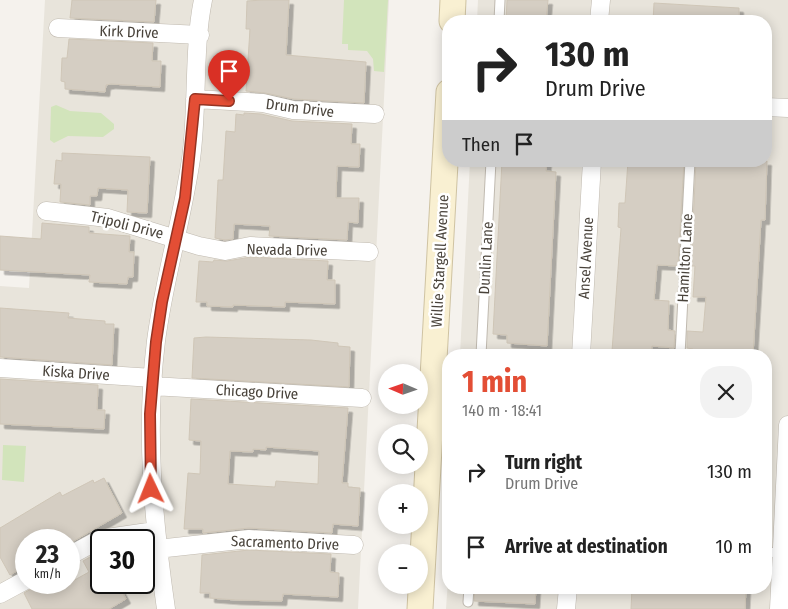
<!DOCTYPE html>
<html lang="en">
<head>
<meta charset="utf-8">
<style>
	:root { --surface:#fff; --page:#f2f2f2; --text:#222; --muted:#767676; --accent:#e34e35 }
	body { margin:0; font-family:"Fira Sans Condensed",sans-serif; background:var(--page); color:var(--text); height:100vh; display:flex; flex-direction:column; font-size:19px; white-space:nowrap }
	* { box-sizing:border-box; margin:0 }
	p { font-size:16px; color:var(--muted) }
	.icon { flex:none; width:28px; height:28px; fill:none; stroke:currentColor; stroke-width:2; stroke-linecap:round; stroke-linejoin:round }
	.map { position:relative; flex:1; overflow:hidden }
	.drawer { position:absolute; left:442px; top:349px; width:330px; height:245px; display:flex; flex-direction:column; background:var(--surface); border-radius:20px; box-shadow:0 2px 12px #0003 }
	.drawer>* { flex:none }
	.banner { position:absolute; left:442px; top:15px; width:330px; height:152px; border-radius:20px; box-shadow:0 2px 12px #0003; background:#fff; color:var(--text); overflow:hidden }
	.needle { width:32px; rotate:272deg }
	.tools { position:absolute; left:378px; top:364px; display:grid; gap:10px }
	.tools a { display:grid; place-items:center; width:50px; height:50px; border-radius:50%; background:var(--surface); box-shadow:0 2px 12px #0003; font-size:25px }
	.speed { position:absolute; left:15px; top:529px; display:flex; gap:10px; font-size:25px; font-weight:700; text-align:center }
	.speed>* { display:grid; place-content:center; width:65px; height:65px; border-radius:50%; background:var(--surface); box-shadow:0 2px 12px #0003; line-height:1 }
	.speed small { font-size:12px; font-weight:400 }
	.speed .limit { border:2px solid #111; border-radius:8px; background:#fff; color:#111 }
	.pin { position:absolute; display:grid; place-items:center; width:42px; height:42px; color:#fff; margin:-51px -21px; border-radius:50% 50% 50% 0; rotate:-45deg; box-shadow:0 0 5px #0007 }
	.pin .icon { rotate:45deg }
	.me { position:absolute; width:55px; margin:-28px; rotate:358deg; stroke-linejoin:round; filter:drop-shadow(0 0 4px #0008) }
	.turn { display:flex; align-items:center; gap:18px; height:105px; padding:0 20px; font-size:22px }
	.turn .icon { width:65px; height:65px; stroke-width:2.5 }
	.turn b { display:block; font-size:35px; line-height:42px }
	.then { display:flex; align-items:center; height:48px; padding:0 20px; background:#0003; gap:10px; font-size:19px }
	.round { display:grid; place-items:center; flex:none; width:52px; height:52px; border-radius:20px; background:var(--page) }
	.head { display:flex; align-items:center; justify-content:space-between; height:85px; padding:0 20px }
	h1 { font-size:30px; font-weight:700; line-height:38px; color:var(--accent) }
	ul { padding:0; list-style:none }
	li { display:flex; align-items:center; gap:15px; height:75px; padding:0 20px }
	li div { flex:1 }
	li b { display:block; font-size:19px }
	li em { font-style:normal }
	.map>svg:first-child { display:block }
	.residential { fill:#e8e4db; fill-rule:evenodd }
	.green { fill:#d2e4bb }
	.building { fill:#d5cec3; stroke:#cfc6b7; fill-rule:evenodd; filter:url(#shadow) }
	.lines { fill:none; stroke-linecap:round; stroke-linejoin:round }
	.lane-casing { stroke:#c0bab0; stroke-width:11 }
	.street-casing { stroke:#c0bab0; stroke-width:19 }
	.secondary-casing { stroke:#cfc3a2; stroke-width:27 }
	.lane { stroke:#fff; stroke-width:9 }
	.street { stroke:#fff; stroke-width:18 }
	.secondary { stroke:#f9f0d2; stroke-width:25 }
	.route-casing { stroke:#943322; stroke-width:12 }
	.route { stroke:#e34e35; stroke-width:9 }
	.labels { text-anchor:middle; dominant-baseline:central; stroke-width:5; stroke-linejoin:round; paint-order:stroke }
	.street-label { font-size:15px; fill:#49433b; stroke:#fff }
</style>
</head>
<body>
<div class="map">
<svg width="788" height="609" viewBox="0 0 788 609">
	<defs>
		<filter id="shadow"><feDropShadow dx="4.5" dy="4.5" stdDeviation="0" flood-color="#0004"/></filter>
	</defs>
	<rect width="100%" height="100%" fill="#f5f2ed"/>
	<!-- residential -->
	<path class="residential" d="M45 0H389L358 609H0V286L29 288ZM26 540H69V582H26ZM101 540H144V582H101Z
		M478 0H788V609H446L449 565V588H766V355H460L470 161H766V21H477Z"/>
	<!-- green -->
	<path class="green" d="M344 0H388L384 72 374 71 373 59 367 51 348 50V44H342Z
		M56 105 70 111 101 113 114 124V129L103 137 68 136 54 143 50 140 51 107Z
		M3 445 26 446 24 482 2 480Z"/>
	<!-- building -->
	<path class="building" d="M72 0H156L154 22 70 18Z
		M263 0H289L286 55 366 62 364 103 294 99 265 93 246 91 250 29H246L247 1Z
		M507 0H548L546 21H506Z
		M654 3 739 8V21H653Z
		M69 39 153 43 152 61H161L160 87 111 84 106 85 105 92 65 89V82L61 81 62 58H67Z
		M244 113 261 114 292 121 352 124 351 144H360L359 167 337 166 336 198H359L358 223 348 222 347 240 269 236 270 226 234 224 233 239 225 240 215 238 218 180H223L226 131 235 132 236 114 244 115Z
		M62 153 150 157 147 213 127 212 128 190 98 188 97 196H90V205L60 202 61 184H54L56 160 62 161Z
		M502 161H547L546 171 556 172 547 346 507 343V335L493 334Z
		M628 161H684L678 266 657 265 654 300 669 301 668 330 675 331 674 348 652 346 651 354 612 351 621 228 618 227 619 203H625Z
		M696 161H767L765 220H761L753 355 693 353V349L687 348V331L703 332 706 297H693L695 266H691Z
		M42 223 89 227V233L130 236 129 252H134L133 277H128L127 284 89 282 90 275 0 270V236L41 239Z
		M251 257 328 261 327 280H335V304L285 302V307L233 305V307L207 306V302H196L199 261 213 262 214 260 227 261Z
		M0 308 69 313 68 318 105 321V324H114L112 365 0 357Z
		M206 337 311 340 338 343V346L350 347 349 387 192 378 194 338Z
		M0 379 98 385 97 410H105L104 429 0 424Z
		M191 399 348 408 342 483H348V487L360 488 358 526 333 524 332 533 249 528 203 533V529H184L188 473 200 474 201 441 189 440ZM266 447 319 451 318 484 276 481 275 487 228 484 230 451 253 452V449L266 450Z
		M104 478 122 513 72 542 71 540H26V566L10 575 0 557V528L60 492 62 496 93 480 94 483Z
		M249 550 331 554 330 572 339 573 338 597 283 594 282 601 236 600 210 598V593H200L202 555Z
		M99 552 101 556V582H117L126 599 109 609H32L24 593 31 589 36 582H71L89 572 83 561Z
		M475 588H536L535 604 474 601Z
		M632 588H746L745 609H631Z"/>
	<g class="lines">
		<!-- lane casing -->
		<g class="lane-casing">
			<path id="lane" d="M499 21 500 0
				M481 355 491 161
				M680 355 690 161
				M766 552 782 553
				M468 602 469 588"/>
		</g>
		<!-- street casing -->
		<g class="street-casing">
			<path id="street" d="M599 21 601 0
				M58 28 200 35
				M195 99 263 103 293 110 375 114
				M766 107 788 108
				M46 211 108 218 199 246 225 251 250 246 369 252
				M581 355 592 161
				M0 368 153 378
				M152 386 362 398
				M157 549 249 539 354 545
				M69 556 100 539 155 531
				M0 594 26 580
				M166 609C153 519 145 431 156 341 164 280 182 220 191 159 198 108 193 49 203 0
				M566 609 568 588
				M779 609 788 425"/>
		</g>
		<!-- secondary casing -->
		<g class="secondary-casing">
			<path id="secondary" d="M452 21 453 0
				M420 609 449 92"/>
		</g>
		<!-- lane -->
		<use href="#lane" class="lane"/>
		<!-- street -->
		<use href="#street" class="street"/>
		<!-- secondary -->
		<use href="#secondary" class="secondary"/>
	</g>
	<g class="lines">
		<!-- route casing -->
		<g class="route-casing">
			<path id="route" d="M151 489 150 414 156 342 162 302 185 198 195 99 229 101"/>
		</g>
		<!-- route -->
		<use href="#route" class="route"/>
	</g>
	<g class="labels">
		<!-- street labels -->
		<g class="street-label">
			<text transform="translate(129 32) rotate(2)">Kirk Drive</text>
			<text transform="translate(300 108) rotate(7)">Drum Drive</text>
			<text transform="translate(127 225) rotate(14)">Tripoli Drive</text>
			<text transform="translate(287 250) rotate(1)">Nevada Drive</text>
			<text transform="translate(486 258) rotate(-87)">Dunlin Lane</text>
			<text transform="translate(586 258) rotate(-87)">Ansel Avenue</text>
			<text transform="translate(685 258) rotate(-87)">Hamilton Lane</text>
			<text transform="translate(440 261) rotate(-87)">Willie Stargell Avenue</text>
			<text transform="translate(76 373) rotate(4)">Kiska Drive</text>
			<text transform="translate(257 392) rotate(3)">Chicago Drive</text>
			<text transform="translate(285 543) rotate(2)">Sacramento Drive</text>
		</g>
	</g>
</svg>
<div class="tools">
<a><svg class="needle" viewBox="-14 -14 28 28"><path d="M0-13l5 13h-10z" fill="#e53935"/><path d="M0 13l5-13h-10z" fill="#767676"/></svg></a>
<a><svg class="icon" aria-label="search" viewBox="0 0 24 24"><circle cx="10" cy="10" r="6"/><path d="M15 15l6 6"/></svg></a>
<a>+</a>
<a>−</a>
</div>
<div class="speed"><div>23<small>km/h</small></div><div class="limit">30</div></div>
<div class="pin" style="left:229px;top:101px;background:#d93025"><svg class="icon" aria-label="arrive" viewBox="0 0 24 24"><path d="M6 21V4h12l-3 4 3 4H6"/></svg></div>
<svg class="me" style="left:151px;top:489px" viewBox="-20 -20 40 40"><path d="M0-17L14 15 0 8-14 15z" fill="#e34e35" stroke="#fff" stroke-width="4"/></svg>
<div class="banner">
<div class="turn"><svg class="icon" aria-label="right" viewBox="0 0 24 24"><path d="M7 20v-9h11M14 6l5 5-5 5"/></svg><div><b>130 m</b>Drum Drive</div></div>
<div class="then">Then<svg class="icon" aria-label="arrive" viewBox="0 0 24 24"><path d="M6 21V4h12l-3 4 3 4H6"/></svg></div>
</div>
<section class="drawer">
<div class="head"><div><h1>1 min</h1><p>140 m · 18:41</p></div><a class="round"><svg class="icon" aria-label="close" viewBox="0 0 24 24"><path d="M6 6l12 12M18 6L6 18"/></svg></a></div>
<ul>
<li><svg class="icon" aria-label="right" viewBox="0 0 24 24"><path d="M7 20v-9h11M14 6l5 5-5 5"/></svg><div><b>Turn right</b><p>Drum Drive</p></div><em>130 m</em></li>
<li><svg class="icon" aria-label="arrive" viewBox="0 0 24 24"><path d="M6 21V4h12l-3 4 3 4H6"/></svg><div><b>Arrive at destination</b></div><em>10 m</em></li>
</ul>
</section>
</div>
</body>
</html>
